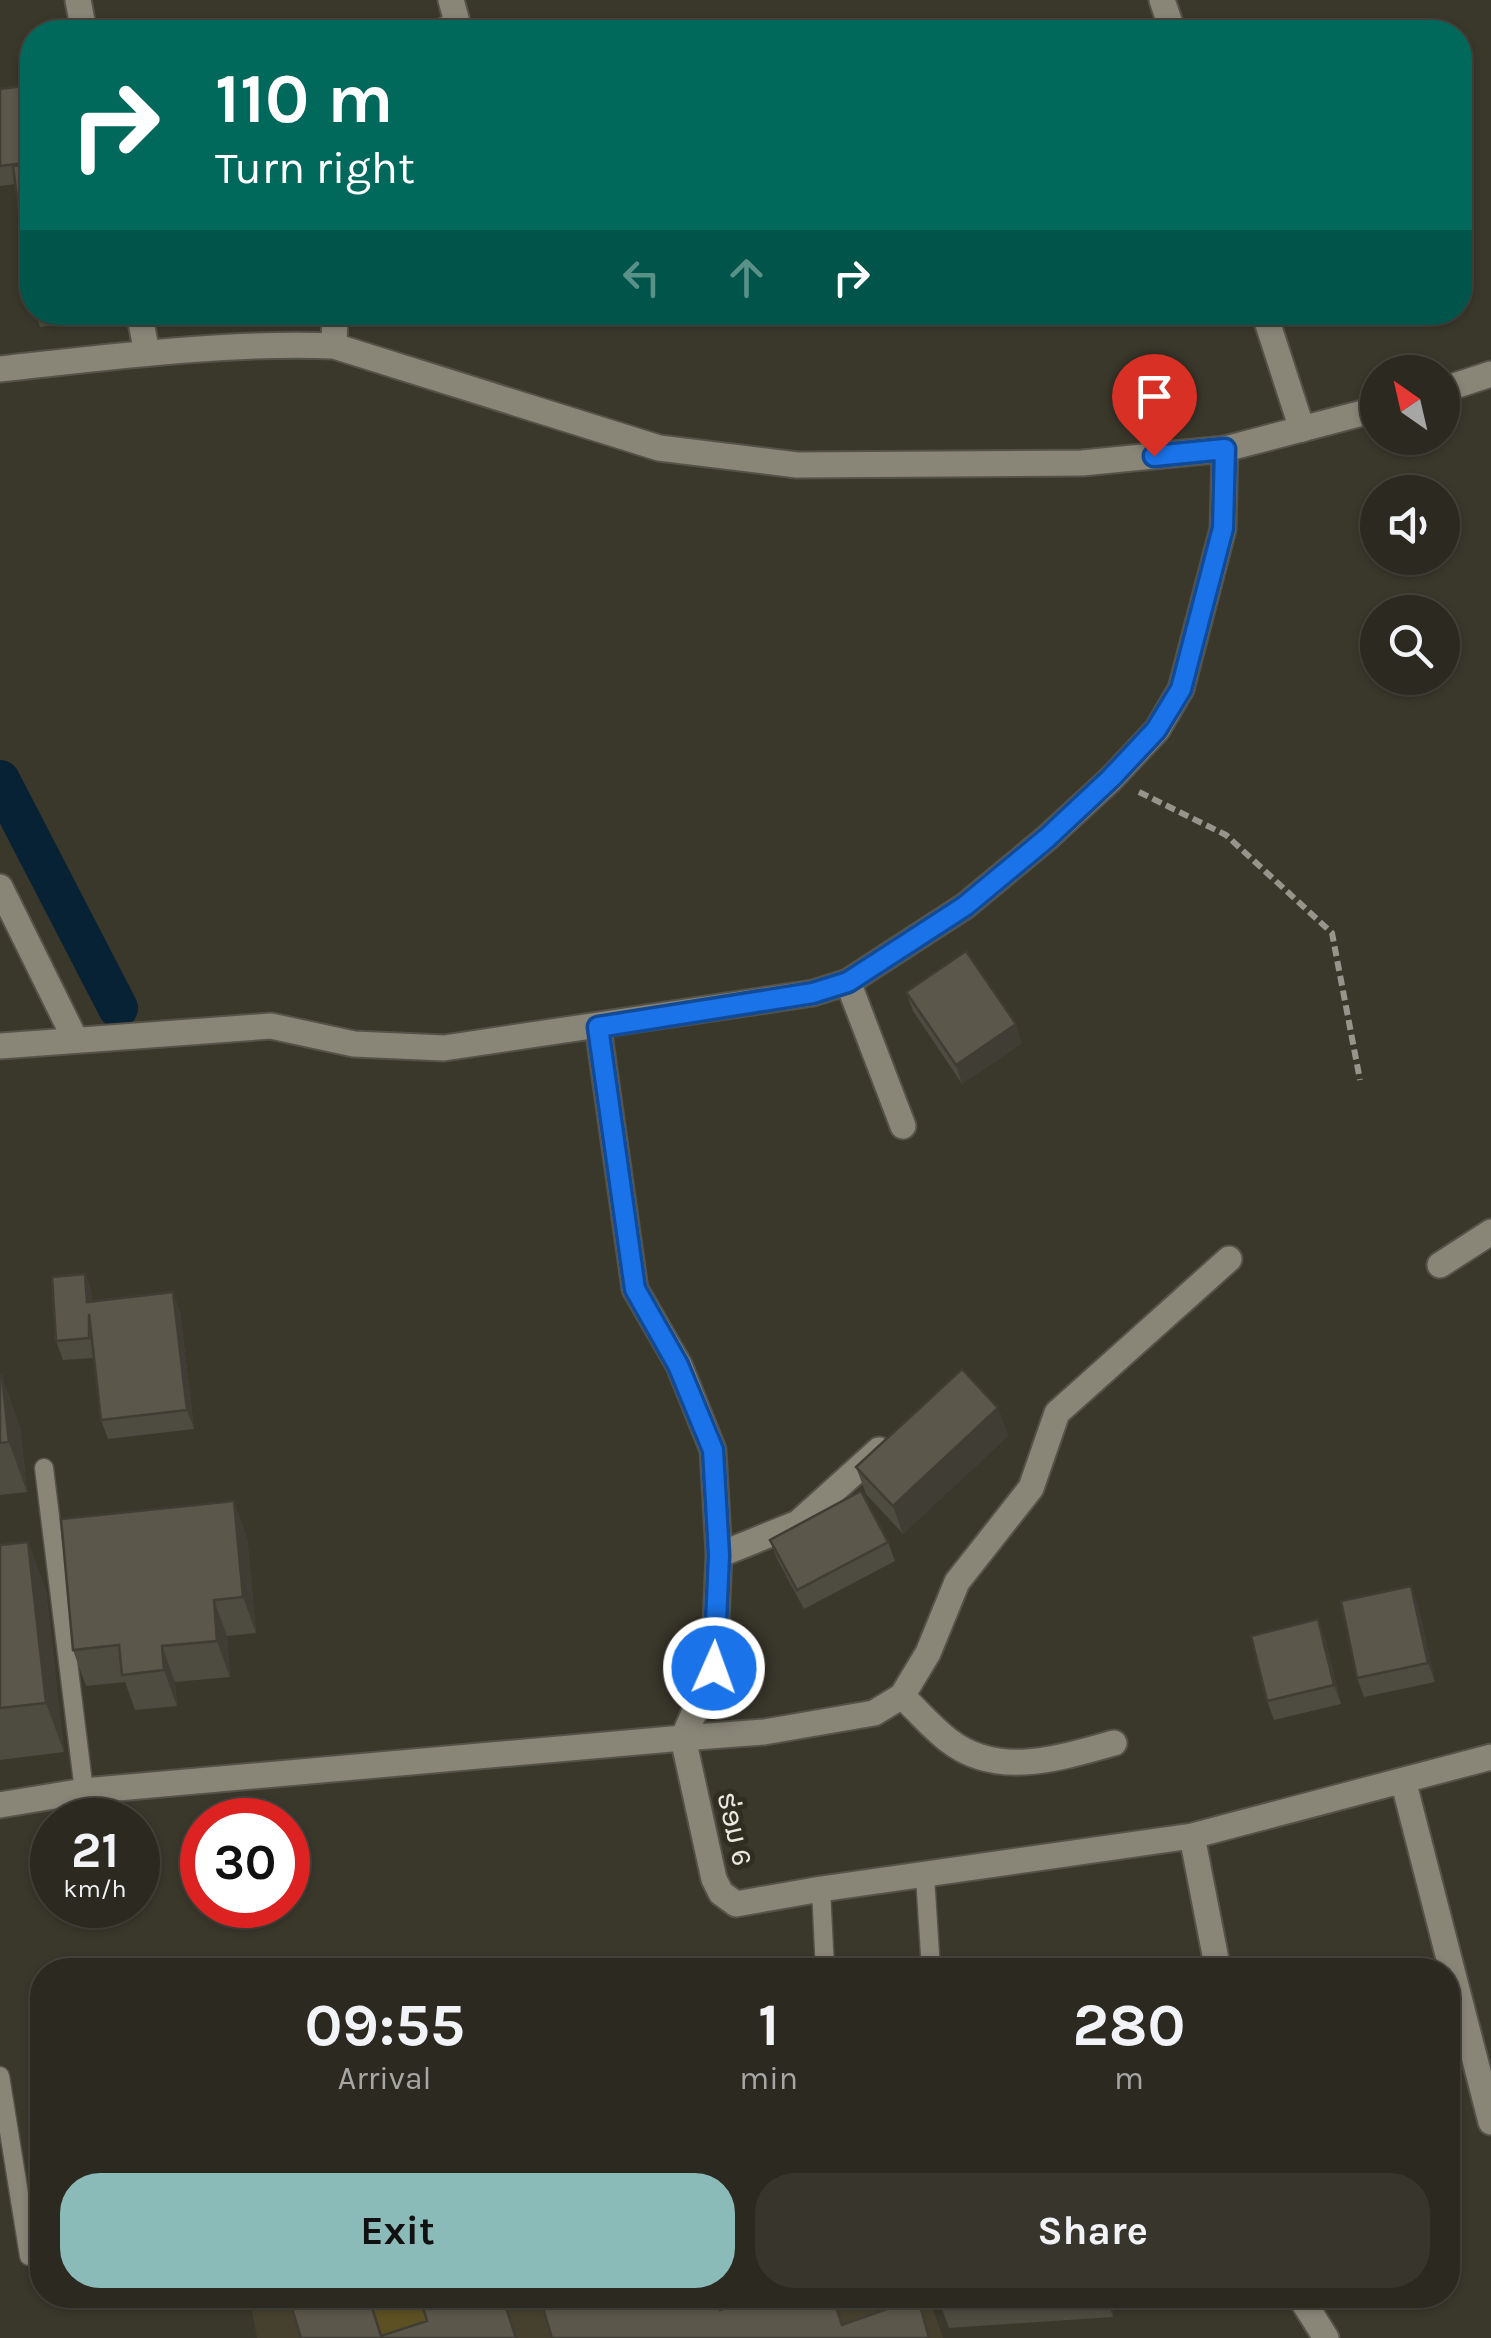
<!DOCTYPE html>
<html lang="en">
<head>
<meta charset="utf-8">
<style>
	:root { --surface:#2c2920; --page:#38352d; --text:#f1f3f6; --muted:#a6a6a5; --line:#48453e; --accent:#8bbbb9 }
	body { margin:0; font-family:Karla,"Noto Sans Lao",sans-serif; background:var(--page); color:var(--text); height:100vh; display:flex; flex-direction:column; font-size:38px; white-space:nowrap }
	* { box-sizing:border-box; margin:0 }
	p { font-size:32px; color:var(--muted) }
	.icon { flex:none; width:55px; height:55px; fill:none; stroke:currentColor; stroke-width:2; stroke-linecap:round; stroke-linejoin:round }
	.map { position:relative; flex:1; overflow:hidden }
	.details { position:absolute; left:30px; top:1958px; width:1430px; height:350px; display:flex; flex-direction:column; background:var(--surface); border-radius:40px; box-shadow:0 2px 8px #0004,0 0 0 2px var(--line) }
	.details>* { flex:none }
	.guide { position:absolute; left:20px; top:20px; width:1452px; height:305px; border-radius:40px; box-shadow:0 2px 8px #0004,0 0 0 2px var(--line); background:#00695c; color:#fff; overflow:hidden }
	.needle { width:65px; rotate:326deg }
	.fabs { position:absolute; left:1360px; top:355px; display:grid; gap:20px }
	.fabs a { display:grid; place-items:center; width:100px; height:100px; border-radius:50%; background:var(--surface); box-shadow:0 2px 8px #0004,0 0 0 2px var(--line); font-size:50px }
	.speed { position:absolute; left:30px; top:1798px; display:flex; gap:20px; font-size:50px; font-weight:700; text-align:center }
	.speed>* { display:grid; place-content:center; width:130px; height:130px; border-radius:50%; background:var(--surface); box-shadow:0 2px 8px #0004,0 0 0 2px var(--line); line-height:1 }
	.speed small { font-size:25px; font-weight:400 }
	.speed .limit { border:15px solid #d22; background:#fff; color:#111 }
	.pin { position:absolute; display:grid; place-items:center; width:85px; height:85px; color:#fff; margin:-102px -42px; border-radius:50% 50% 50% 0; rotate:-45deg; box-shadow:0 0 10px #0007 }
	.pin .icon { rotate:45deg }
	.me { position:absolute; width:110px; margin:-55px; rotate:2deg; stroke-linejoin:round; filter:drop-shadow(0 0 8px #0008) }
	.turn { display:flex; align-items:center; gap:35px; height:210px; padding:0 30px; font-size:45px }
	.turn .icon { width:130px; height:130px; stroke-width:2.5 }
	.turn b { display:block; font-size:70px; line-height:85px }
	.lanes { display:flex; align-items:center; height:95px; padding:0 30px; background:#0003; justify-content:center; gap:50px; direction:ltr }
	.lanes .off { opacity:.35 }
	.eta { display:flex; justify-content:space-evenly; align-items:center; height:170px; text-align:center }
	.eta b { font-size:60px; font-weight:700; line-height:70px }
	.button { display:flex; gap:20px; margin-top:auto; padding:20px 30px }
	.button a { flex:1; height:115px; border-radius:40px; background:var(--accent); color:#111; font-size:40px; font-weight:700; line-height:115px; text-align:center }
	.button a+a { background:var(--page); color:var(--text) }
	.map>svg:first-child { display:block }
	.built { fill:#46412e }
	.green { fill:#5d5123 }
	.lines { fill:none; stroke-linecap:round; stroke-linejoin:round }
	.canal { stroke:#072235; stroke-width:40 }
	.lane-casing { stroke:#555349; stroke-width:21 }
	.street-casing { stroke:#555349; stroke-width:29 }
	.secondary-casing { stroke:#555349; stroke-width:29 }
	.path { stroke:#97958b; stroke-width:6; stroke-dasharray:10 5; stroke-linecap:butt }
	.lane { stroke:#898678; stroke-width:18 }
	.street { stroke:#898678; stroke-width:25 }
	.secondary { stroke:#898678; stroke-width:25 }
	.wall { fill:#4e4b40 }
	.shaded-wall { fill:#403d34 }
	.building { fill:#5b574a; stroke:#403d34; stroke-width:2.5 }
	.route-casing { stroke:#114b97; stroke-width:25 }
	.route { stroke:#1a73e8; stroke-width:18 }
	.labels { text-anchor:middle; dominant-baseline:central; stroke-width:10; stroke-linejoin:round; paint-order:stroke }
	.street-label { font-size:28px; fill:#eae8e1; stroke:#302d21 }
</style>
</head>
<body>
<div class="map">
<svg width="1491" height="2338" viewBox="0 0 1491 2338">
	<rect width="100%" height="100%" fill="#3a372b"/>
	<!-- built -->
	<path class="built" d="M249 2295H928L943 2338H257Z"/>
	<!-- green -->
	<path class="green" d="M368 2295H420L434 2338H382Z"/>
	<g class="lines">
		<!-- canal -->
		<path class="canal" d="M0 780 118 1008"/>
		<!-- lane casing -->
		<g class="lane-casing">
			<path id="lane" d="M44 1468 84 1791
				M925 1876 931 1970
				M821 1889 825 1970
				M0 2076 29 2256"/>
		</g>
		<!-- street casing -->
		<g class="street-casing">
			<path id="street" d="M78 0 84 32
				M1162 0 1173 32
				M443 32 457 22 451 0
				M139 312 147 353
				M1264 312 1302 429
				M334 346 335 312
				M0 887 75 1039
				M848 982 903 1126
				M598 1027 635 1289 679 1365 713 1450 719 1555 714 1668 683 1738 764 1732 874 1713 902 1696 928 1653 957 1582 1031 1488 1057 1413 1229 1259
				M0 1046 271 1026 354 1044 444 1048 813 993 848 982 965 906 1047 838 1111 779 1157 730 1181 689 1223 529 1225 449
				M1440 1265 1491 1232
				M719 1555 798 1523 879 1450
				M902 1696C917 1710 931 1727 948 1740 998 1779 1059 1758 1114 1743
				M1403 1780 1491 2122
				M0 1805 84 1791 683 1738 714 1879 721 1893 736 1904 821 1889 1192 1836 1491 1757
				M1192 1836 1218 1970
				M1299 2295 1326 2338"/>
		</g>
		<!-- secondary casing -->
		<g class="secondary-casing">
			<path id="secondary" d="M0 369C111 357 222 342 334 346L659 448 797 465 1082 463 1225 449 1378 409
				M1442 390 1491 374"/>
		</g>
		<!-- path -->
		<path class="path" d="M1139 792 1226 835 1332 933 1360 1080"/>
		<!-- lane -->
		<use href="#lane" class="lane"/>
		<!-- street -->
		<use href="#street" class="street"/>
		<!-- secondary -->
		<use href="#secondary" class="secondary"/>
	</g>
	<!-- wall -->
	<path class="wall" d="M32 85V305L30 299 16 184 0 186V89Z
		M1460 85 1474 122 1460 128Z
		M35 312H107L108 318 40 327Z
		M906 992 1022 1043 962 1084 913 1011Z
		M85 1274 92 1293V1301L180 1311 194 1429 108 1439 101 1420 94 1358 63 1360 56 1341Z
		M0 1377 20 1426 27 1492 0 1495Z
		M998 1408 1008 1436 903 1534 866 1494 856 1467Z
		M247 1537 256 1633 227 1636 230 1677 175 1682 177 1706 135 1710 125 1682 86 1686 73 1650Z
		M770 1540 888 1542 895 1561 804 1609 777 1559Z
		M28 1542 46 1591 64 1752 0 1760V1545Z
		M1418 1605 1435 1682 1364 1697 1357 1678Z
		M1325 1638 1341 1704 1274 1720 1267 1701Z
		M378 2295H407L381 2303Z
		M938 2295H1111L1113 2317 949 2328 939 2301Z"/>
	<!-- shaded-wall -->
	<path class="shaded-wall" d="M1016 1024 1022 1043 962 1084 956 1065Z
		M85 1274 92 1293 94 1321 87 1302Z
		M173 1292 180 1311 194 1429 187 1410Z
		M2 1376 20 1426 27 1492 9 1442Z
		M998 1408 1008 1436 903 1534 893 1506Z
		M234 1501 247 1537 256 1633 243 1597Z
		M28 1542 46 1591 64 1752 46 1703Z
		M1411 1586 1418 1605 1435 1682 1428 1663Z
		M214 1600 227 1636 230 1677 217 1641Z
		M1318 1619 1325 1638 1341 1704 1334 1685Z
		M162 1646 175 1682 177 1706 164 1670Z
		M1105 2295H1111L1113 2317Z"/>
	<!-- building -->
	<path class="building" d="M32 85V162L0 166V89Z
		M32 164V299H30L13 166Z
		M966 951 1016 1024 956 1065 906 992Z
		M85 1274 87 1302 173 1292 187 1410 101 1420 89 1314V1338L56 1341 52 1277Z
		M962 1369 998 1408 893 1506 856 1467Z
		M2 1376 9 1442 0 1443V1377Z
		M861 1491 888 1542 797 1590 770 1540Z
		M234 1501 243 1597 214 1600 217 1641 162 1646 164 1670 122 1675 119 1645 73 1650 61 1519Z
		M28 1542 46 1703 0 1708V1545Z
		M1411 1586 1428 1663 1357 1678 1341 1601Z
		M1318 1619 1334 1685 1267 1701 1251 1636Z
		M288 2295H368L381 2336 427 2321 419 2295H502L516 2338H301Z
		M539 2295H715L720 2310 767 2295H832L842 2325 918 2298 929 2338H552Z
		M938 2295H1016L939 2301Z"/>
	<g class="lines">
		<!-- route casing -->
		<g class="route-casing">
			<path id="route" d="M714 1668 719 1555 713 1450 678 1365 635 1289 598 1027 813 993 848 982 965 906 1047 838 1111 778 1156 730 1181 689 1223 528 1225 449 1154 456"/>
		</g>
		<!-- route -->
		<use href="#route" class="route"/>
	</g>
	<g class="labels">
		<!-- street labels -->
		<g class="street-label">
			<text transform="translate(735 1829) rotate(77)">ຮ່ອມ 6</text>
		</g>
	</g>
</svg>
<div class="fabs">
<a><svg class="needle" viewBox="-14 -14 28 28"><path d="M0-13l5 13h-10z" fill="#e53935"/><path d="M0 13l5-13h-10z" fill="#a6a6a5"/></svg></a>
<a><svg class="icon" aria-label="sound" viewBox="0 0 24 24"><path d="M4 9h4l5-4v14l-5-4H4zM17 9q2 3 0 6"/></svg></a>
<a><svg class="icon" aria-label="search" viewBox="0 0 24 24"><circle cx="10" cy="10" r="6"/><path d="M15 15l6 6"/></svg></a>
</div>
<div class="speed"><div>21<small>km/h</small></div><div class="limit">30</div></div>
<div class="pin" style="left:1154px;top:456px;background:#d93025"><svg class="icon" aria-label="arrive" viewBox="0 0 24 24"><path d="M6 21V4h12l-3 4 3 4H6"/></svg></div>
<svg class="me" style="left:714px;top:1668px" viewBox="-20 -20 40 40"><circle r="17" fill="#1a73e8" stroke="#fff" stroke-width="3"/><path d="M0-11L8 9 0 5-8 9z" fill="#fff"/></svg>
<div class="guide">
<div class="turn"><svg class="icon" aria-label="right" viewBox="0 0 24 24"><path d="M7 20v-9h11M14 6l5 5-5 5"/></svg><div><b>110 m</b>Turn right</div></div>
<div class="lanes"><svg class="icon off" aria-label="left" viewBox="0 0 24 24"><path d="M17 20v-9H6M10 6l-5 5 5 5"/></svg><svg class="icon off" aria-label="ahead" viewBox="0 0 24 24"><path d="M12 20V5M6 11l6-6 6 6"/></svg><svg class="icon" aria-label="right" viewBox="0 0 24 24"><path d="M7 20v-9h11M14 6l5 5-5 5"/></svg></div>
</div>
<section class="details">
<div class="eta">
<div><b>09:55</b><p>Arrival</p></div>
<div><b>1</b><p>min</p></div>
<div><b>280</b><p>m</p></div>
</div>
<div class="button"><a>Exit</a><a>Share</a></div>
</section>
</div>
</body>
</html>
